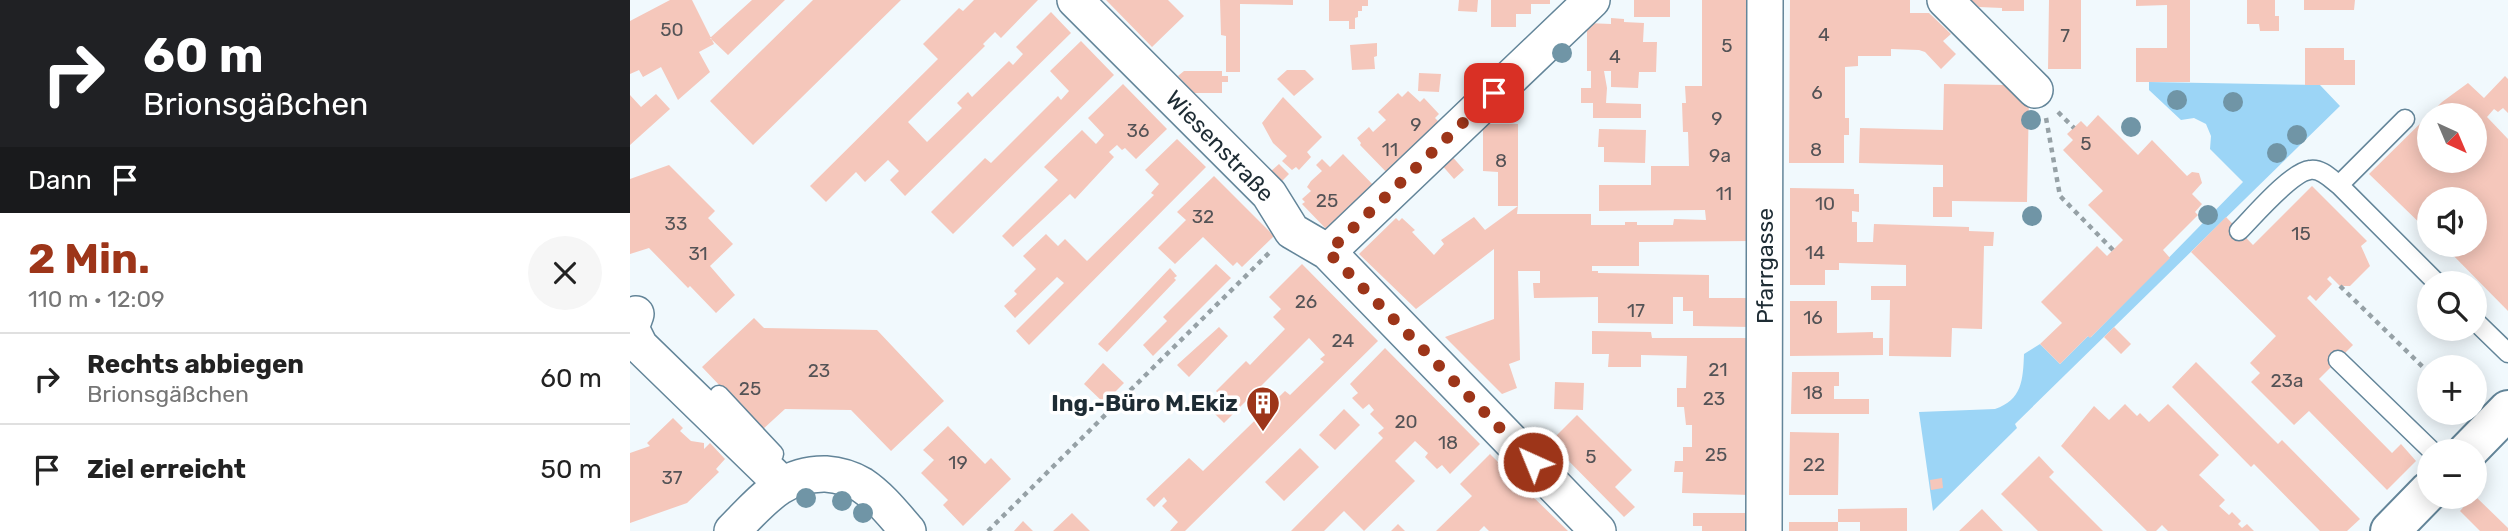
<!DOCTYPE html>
<html lang="de">
<head>
<meta charset="utf-8">
<style>
	:root { --surface:#fff; --page:#f6f6f6; --text:#222; --muted:#767676; --line:#e0e0e0; --accent:#9d3519 }
	body { margin:0; font-family:Rubik,sans-serif; background:var(--page); color:var(--text); height:100vh; display:flex; flex-direction:column; font-size:26px; white-space:nowrap }
	* { box-sizing:border-box; margin:0 }
	p { font-size:23px; color:var(--muted) }
	.icon { flex:none; width:38px; height:38px; fill:none; stroke:currentColor; stroke-width:2; stroke-linecap:round; stroke-linejoin:round }
	.map { position:relative; flex:1; overflow:hidden }
	.drawer { display:flex; flex-direction:column; background:var(--surface); width:630px }
	.drawer>* { flex:none }
	.hud { background:#202124; color:#fff; overflow:hidden }
	.needle { width:46px; rotate:136deg }
	.controls { position:absolute; left:1787px; top:103px; display:grid; gap:14px }
	.controls a { display:grid; place-items:center; width:70px; height:70px; border-radius:50%; background:var(--surface); box-shadow:0 4px 18px #0003; font-size:35px }
	.pin { position:absolute; display:grid; place-items:center; width:60px; height:60px; color:#fff; margin:-30px; border-radius:14px; box-shadow:0 4px 10px #0006 }
	.me { position:absolute; width:77px; margin:-38px; rotate:316deg; stroke-linejoin:round; filter:drop-shadow(0 0 5px #0008) }
	.turn { display:flex; align-items:center; gap:24px; height:147px; padding:0 28px; font-size:32px }
	.turn .icon { width:91px; height:91px; stroke-width:2.5 }
	.turn b { display:block; font-size:49px; line-height:60px }
	.then { display:flex; align-items:center; height:66px; padding:0 28px; background:#0003; gap:14px; font-size:26px }
	.round { display:grid; place-items:center; flex:none; width:74px; height:74px; border-radius:37px; background:var(--page) }
	.summary { display:flex; align-items:center; justify-content:space-between; height:119px; padding:0 28px }
	h1 { font-size:42px; font-weight:700; line-height:52px; color:var(--accent) }
	ul { padding:0; list-style:none }
	li { display:flex; align-items:center; gap:21px; height:91px; padding:0 28px; border-top:2px solid var(--line) }
	li div { flex:1 }
	li b { display:block; font-size:26px }
	li em { font-style:normal }
	main { display:flex; flex:1; min-height:0 }
	.map>svg:first-child { display:block }
	.green { fill:#9cd5f6 }
	.building { fill:#f5c7bb; fill-rule:evenodd }
	.lines { fill:none; stroke-linecap:round; stroke-linejoin:round }
	.lane-casing { stroke:#638599; stroke-width:21 }
	.street-casing { stroke:#638599; stroke-width:38 }
	.secondary-casing { stroke:#638599; stroke-width:42 }
	.path { stroke:#96a1a6; stroke-width:4.5; stroke-dasharray:5 5; stroke-linecap:butt }
	.lane { stroke:#fff; stroke-width:18 }
	.street { stroke:#fff; stroke-width:35 }
	.secondary { stroke:#fff; stroke-width:38 }
	.tree { fill:#7095a6 }
	.route { stroke:#9d3519; stroke-width:12; stroke-dasharray:0 21.6 }
	.labels { text-anchor:middle; dominant-baseline:central; stroke-width:7; stroke-linejoin:round; paint-order:stroke }
	.number-label { font-size:19px; fill:#545356 }
	.street-label { font-size:23px; fill:#1e2c34; stroke:#fff }
	.poi-label { font-size:23px; font-weight:bold; fill:#1e2c34; stroke:#fff; text-anchor:end }
</style>
</head>
<body>
<main>
<section class="drawer">
<div class="hud">
<div class="turn"><svg class="icon" aria-label="right" viewBox="0 0 24 24"><path d="M7 20v-9h11M14 6l5 5-5 5"/></svg><div><b>60 m</b>Brionsgäßchen</div></div>
<div class="then">Dann<svg class="icon" aria-label="arrive" viewBox="0 0 24 24"><path d="M6 21V4h12l-3 4 3 4H6"/></svg></div>
</div>
<div class="summary"><div><h1>2 Min.</h1><p>110 m · 12:09</p></div><a class="round"><svg class="icon" aria-label="close" viewBox="0 0 24 24"><path d="M6 6l12 12M18 6L6 18"/></svg></a></div>
<ul>
<li><svg class="icon" aria-label="right" viewBox="0 0 24 24"><path d="M7 20v-9h11M14 6l5 5-5 5"/></svg><div><b>Rechts abbiegen</b><p>Brionsgäßchen</p></div><em>60 m</em></li>
<li><svg class="icon" aria-label="arrive" viewBox="0 0 24 24"><path d="M6 21V4h12l-3 4 3 4H6"/></svg><div><b>Ziel erreicht</b></div><em>50 m</em></li>
</ul>
</section>
<div class="map">
<svg width="1878" height="531" viewBox="0 0 1878 531">
	<rect width="100%" height="100%" fill="#f1f9fd"/>
	<!-- green -->
	<path class="green" d="M1519 82 1690 85 1710 106 1385 424 1387 428 1303 511 1289 412 1365 409C1392 400 1393 380 1394 354L1410 344 1430 364 1458 336 1461 337 1613 182 1580 149 1581 136 1576 124 1564 118 1551 120 1519 90Z"/>
	<!-- building -->
	<path class="building" d="M40 0H62L84 44 69 52 80 72 48 100 31 67 13 77 9 70 0 74V21Z
		M122 0H155L98 55 80 38Z
		M183 0H271L123 145 80 101Z
		M344 0H408L371 38 365 32 353 44 355 46 278 122 297 142 332 108 327 103 338 92 342 97 379 61 383 65 393 54 386 47 421 12 441 33 275 196 260 180 269 171 258 160 235 182 226 172 196 202 180 186 308 59 293 44 329 8 333 11Z
		M476 0H538L554 16 522 47Z
		M590 0H663V5L610 4V72H596V36L591 35Z
		M699 0H738V6H732V11H728V17L725 18V29H719V21H699Z
		M829 0H848L847 12 828 11Z
		M861 0H920V4H901V14H886V27H861Z
		M1004 0H1040V17H1004Z
		M1072 0H1122L1121 241 1009 242V266H962V271H968V273L1079 275V298H1120V327L1063 326V311H1053V297H1043V324L968 323V297L904 298 903 283H910V271H888L890 360 879 364 887 388 872 394 815 337 864 319V249L786 309 729 254 766 218 769 221 772 218 785 230 782 232 804 255 814 244 811 240 844 217 855 230 888 206H868V172L853 171V124H888V206L887 214H961V225H995V222H1007V225H1043L1044 219 1076 220 1075 210 969 211V185H1021V166H1059L1058 132H1053L1052 103H1056L1055 86H1072Z
		M1160 0H1280V13H1299L1321 34 1313 41 1326 54 1311 69 1295 52 1289 50 1261 49V56H1228V66L1215 67V118H1219V135H1214V163H1159Z
		M1341 0H1394V11H1372V8L1349 7Z
		M1419 0H1451V69H1418Z
		M1506 0H1560V82H1506V48H1537V5L1506 6Z
		M1617 0H1645V16H1649V31H1630L1629 24H1617Z
		M1674 0H1725L1724 10H1674Z
		M981 18 994 19V22L1014 23 1013 42H1027L1026 72H1009L1008 88 981 87V71H974L977 88 976 103 1011 104V118H963V103H951V88H961V71H957V23L981 24Z
		M451 41 484 75 323 234 301 212 355 158 361 163 428 96 431 100 439 91 420 71Z
		M747 43V56L744 57 745 69 722 70 720 45Z
		M1675 48H1714V60H1725V85H1675Z
		M657 70H675L684 79 664 96 647 79Z
		M554 71H592V76H598V82H592V93H564L548 76Z
		M789 73 811 74 809 92 788 91Z
		M1875 76 1878 79V113L1873 108 1868 112 1864 109 1857 117 1878 139V311L1813 245H1844V200H1799V232L1739 174 1812 102 1838 83 1854 98ZM1799 116H1844V161H1799Z
		M1381 78 1399 97 1397 202 1322 201V217H1303V187H1313V165L1229 163 1230 128 1313 130 1314 84 1375 85Z
		M493 84 537 129 506 159 495 148 492 150 487 145 479 152 484 157 445 199 440 194 383 247 372 236 428 180 414 167 452 130 466 144 474 135 458 118Z
		M778 91 790 102 794 98 809 114 805 118 815 128 763 179 730 145 731 143 727 138 739 127 743 132 756 120 748 112 768 93 772 97Z
		M26 94 40 109 0 145V95L11 107Z
		M653 97 692 137 677 152 681 157 669 170 666 167 662 170 652 161 657 156 643 143 632 123Z
		M1468 115 1508 155 1522 140 1557 176 1562 172 1569 173 1572 183 1562 194 1572 204 1565 212 1568 215 1533 250 1540 258 1460 338 1458 336 1430 364 1410 344 1432 323 1411 302 1467 246 1477 256 1493 240 1458 205 1473 191 1433 150 1443 140 1437 134 1451 121 1457 127Z
		M969 129 1016 130 1015 163 974 162V147H968Z
		M547 139 576 167 399 345 386 331 434 283 427 277 385 318 374 306 387 294 384 291 406 269 393 256 416 234 428 246 435 239 457 261 524 195 521 193 529 184 515 170Z
		M713 154 750 192 699 232 672 204 675 202 672 199 681 191 677 187 681 181 692 171 686 165 692 159 700 167Z
		M820 154 834 170 824 179 810 163Z
		M649 164 659 174 650 183 640 172Z
		M39 165 85 211 78 218 103 244 80 266 105 295 86 313 60 286 58 288 19 248 0 254V179Z
		M584 176 644 236 612 267 607 262 603 266 573 237 545 264 528 248 556 220 547 212Z
		M1682 186 1737 241 1731 246 1740 266 1720 286H1710L1700 276 1697 279 1702 284 1686 301 1680 295 1677 298 1723 345 1689 379 1762 453 1771 444 1786 461 1757 490 1679 411 1664 425 1621 382 1630 373 1620 363 1646 336 1561 252 1596 217 1623 245Z
		M1160 188 1224 189V194H1229V212L1222 211V222H1227V242H1243L1244 224 1339 227V231L1364 232 1363 246H1354L1352 329 1322 328 1321 357 1259 356 1260 300H1241V286H1276V265L1209 263V270H1195V285H1160Z
		M586 264 601 278 523 356 513 345 537 321 533 317Z
		M672 264 748 341 555 531H540L548 522 532 506 537 501 534 497 524 507 516 499 559 458 573 471 655 391 660 395 694 362 690 359 695 355 679 338 594 423 578 407 590 395 586 391 616 361 620 365 655 329 643 317 651 309 639 297Z
		M540 268 547 276 544 278 546 280 477 352 468 344Z
		M1160 301H1207V333L1243 332V338H1253V355L1160 356Z
		M124 318 134 328 247 330 314 401 261 451 221 410 155 409 132 430 72 367Z
		M589 327 598 336 559 377 547 365Z
		M1484 327 1501 344 1491 354 1474 337Z
		M962 331 1021 332 1022 338H1120V495L1052 493 1053 472H1044L1045 461H1053V447H1062V425H1056L1054 407H1047V388H1056L1057 356 1011 355V367H978L979 354H962Z
		M755 348 850 444 820 474 812 465 807 469 795 457 798 453 785 441 765 461 785 481 734 531 714 511 694 531H661L753 438 748 433 754 428 740 414 744 410 739 404 733 409 722 398 728 393 720 384Z
		M1566 362 1648 444 1652 440 1730 519 1717 531H1690L1624 464 1621 467 1542 387Z
		M473 363 494 383 474 403 454 384Z
		M1162 372H1209V386H1204V399H1239V414H1161Z
		M925 382 954 383 953 410 924 409Z
		M1495 404 1507 416 1510 413 1519 422 1538 404 1589 455 1569 475 1595 500 1589 506 1599 515 1602 512 1611 521 1608 524 1612 528 1617 524 1624 531H1538L1532 525 1526 531H1517L1431 446 1464 406 1479 420Z
		M714 409 730 425 705 450 689 435Z
		M947 415 1002 470 985 487 1005 507 994 517 920 442Z
		M43 418 53 428 50 431 61 441 74 443V449L80 443 95 459 86 469 89 472 57 503 0 523V453L20 446 17 443Z
		M318 426 355 464 361 458 381 479 333 526 313 505 318 500 291 473 304 460 293 450Z
		M1160 432 1209 433 1208 495H1159Z
		M670 448 689 467 654 501 635 482Z
		M860 454 893 487 938 531H859L854 526 849 531H806L842 496 830 484Z
		M1409 456 1424 472 1419 477 1473 531H1408L1371 494Z
		M1312 478 1313 488 1301 490 1300 480Z
		M1844 495 1878 528V531H1850L1830 511Z
		M1277 508V531H1230V522H1208V509Z
		M1352 509 1373 531H1329Z
		M442 513 460 531H423Z
		M1063 513H1119V531H1072V526H1063Z
		M393 521 403 531H384Z
		M1159 522H1208V531H1159Z
		M768 524 775 531H761Z"/>
	<g class="lines">
		<!-- lane casing -->
		<g class="lane-casing">
			<path id="lane" d="M1709 185 1775 119
				M1609 231C1624 216 1661 172 1680 170 1691 168 1701 179 1709 185L1808 284
				M1844 320 1878 353
				M1708 360 1803 452
				M89 395 144 454"/>
		</g>
		<!-- street casing -->
		<g class="street-casing">
			<path id="street" d="M445 0 639 194 662 231 698 252 968 531
				M1315 0 1405 90
				M698 252 962 0
				M6 314 1 328 10 346 152 484
				M102 531C131 502 152 473 196 474 210 475 220 478 232 485 250 497 264 515 278 531
				M1134 531 1135 0"/>
		</g>
		<!-- secondary casing -->
		<g class="secondary-casing">
			<path id="secondary" d="M1837 452 1878 410
				M1760 531 1799 491"/>
		</g>
		<!-- path -->
		<path class="path" d="M1428 112 1444 128
			M1416 118 1430 196 1483 250
			M1710 286 1799 373
			M358 531 640 252"/>
		<!-- lane -->
		<use href="#lane" class="lane"/>
		<!-- street -->
		<use href="#street" class="street"/>
		<!-- secondary -->
		<use href="#secondary" class="secondary"/>
	</g>
	<!-- trees -->
	<g class="tree">
		<circle cx="932" cy="53" r="10"/>
		<circle cx="1547" cy="100" r="10"/>
		<circle cx="1603" cy="102" r="10"/>
		<circle cx="1401" cy="120" r="10"/>
		<circle cx="1501" cy="127" r="10"/>
		<circle cx="1667" cy="135" r="10"/>
		<circle cx="1647" cy="153" r="10"/>
		<circle cx="1578" cy="215" r="10"/>
		<circle cx="1402" cy="216" r="10"/>
		<circle cx="176" cy="498" r="10"/>
		<circle cx="212" cy="501" r="10"/>
		<circle cx="233" cy="513" r="10"/>
	</g>
	<g class="lines">
		<!-- route -->
		<path class="route" d="M864 93 698 252 903 462"/>
	</g>
	<!-- icons -->
	<defs>
		<g id="building-pin" transform="scale(1.75)"><path d="M0 17L-7.5 6A9.5 9.5 0 1 1 7.5 6Z" fill="#9d3519" stroke="#fff"/><path d="M-4-6H4V6H1V3H-1V6H-4ZM-2.5-4.3h1.7v1.8h-1.7ZM.8-4.3h1.7v1.8H.8ZM-2.5-1h1.7V.8h-1.7ZM.8-1h1.7V.8H.8Z" fill="#fff"/></g>
	</defs>
	<g fill-rule="evenodd">
		<use href="#building-pin" x="633" y="403"/>
	</g>
	<g class="labels">
		<!-- number labels -->
		<g class="number-label">
			<text x="42" y="29">50</text>
			<text x="1194" y="34">4</text>
			<text x="1435" y="35">7</text>
			<text x="1097" y="45">5</text>
			<text x="985" y="56">4</text>
			<text x="1187" y="92">6</text>
			<text x="1087" y="118">9</text>
			<text x="786" y="124">9</text>
			<text x="508" y="130">36</text>
			<text x="1456" y="143">5</text>
			<text x="760" y="149">11</text>
			<text x="1186" y="149">8</text>
			<text x="1090" y="155">9a</text>
			<text x="871" y="160">8</text>
			<text x="1094" y="193">11</text>
			<text x="697" y="200">25</text>
			<text x="1195" y="203">10</text>
			<text x="573" y="216">32</text>
			<text x="46" y="223">33</text>
			<text x="1671" y="233">15</text>
			<text x="1185" y="252">14</text>
			<text x="68" y="253">31</text>
			<text x="676" y="301">26</text>
			<text x="1006" y="310">17</text>
			<text x="1183" y="317">16</text>
			<text x="713" y="340">24</text>
			<text x="1088" y="369">21</text>
			<text x="189" y="370">23</text>
			<text x="1657" y="380">23a</text>
			<text x="120" y="388">25</text>
			<text x="1183" y="392">18</text>
			<text x="1084" y="398">23</text>
			<text x="776" y="421">20</text>
			<text x="818" y="442">18</text>
			<text x="1086" y="454">25</text>
			<text x="961" y="456">5</text>
			<text x="328" y="462">19</text>
			<text x="1184" y="464">22</text>
			<text x="42" y="477">37</text>
		</g>
		<!-- street labels -->
		<g class="street-label">
			<text transform="translate(590 146) rotate(46)">Wiesenstraße</text>
			<text transform="translate(1135 266) rotate(-90)">Pfarrgasse</text>
		</g>
		<!-- poi labels -->
		<g class="poi-label">
			<text x="608" y="403">Ing.-Büro M.Ekiz</text>
		</g>
	</g>
</svg>
<div class="controls">
<a><svg class="needle" viewBox="-14 -14 28 28"><path d="M0-13l5 13h-10z" fill="#e53935"/><path d="M0 13l5-13h-10z" fill="#767676"/></svg></a>
<a><svg class="icon" aria-label="sound" viewBox="0 0 24 24"><path d="M4 9h4l5-4v14l-5-4H4zM17 9q2 3 0 6"/></svg></a>
<a><svg class="icon" aria-label="search" viewBox="0 0 24 24"><circle cx="10" cy="10" r="6"/><path d="M15 15l6 6"/></svg></a>
<a>+</a>
<a>−</a>
</div>
<div class="pin" style="left:864px;top:93px;background:#d93025"><svg class="icon" aria-label="arrive" viewBox="0 0 24 24"><path d="M6 21V4h12l-3 4 3 4H6"/></svg></div>
<svg class="me" style="left:903px;top:462px" viewBox="-20 -20 40 40"><circle r="17" fill="#9d3519" stroke="#fff" stroke-width="3"/><path d="M0-11L8 9 0 5-8 9z" fill="#fff"/></svg>
</div>
</main>
</body>
</html>
